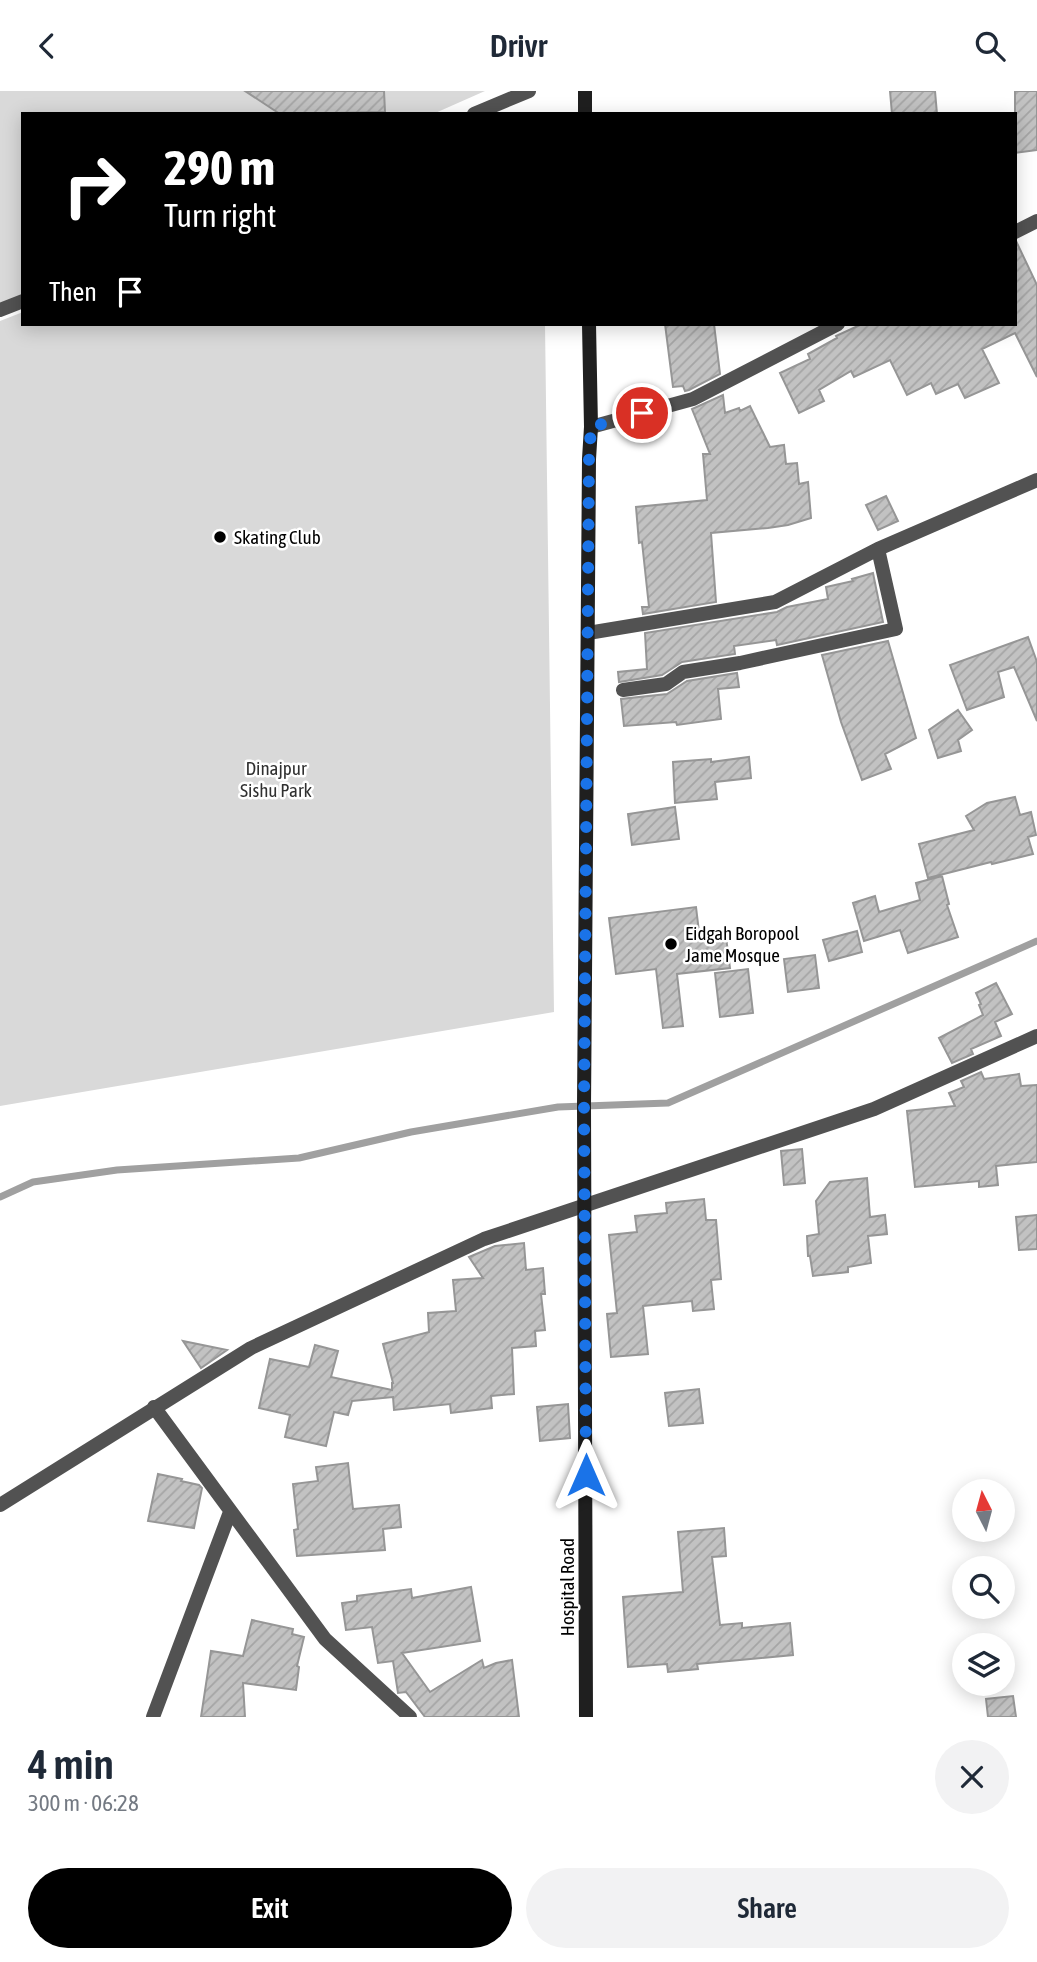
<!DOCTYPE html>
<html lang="en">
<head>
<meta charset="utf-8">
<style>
	:root { --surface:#fff; --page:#f2f2f3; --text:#1f2937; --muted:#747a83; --accent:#000 }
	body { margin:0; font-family:"Asap Condensed",sans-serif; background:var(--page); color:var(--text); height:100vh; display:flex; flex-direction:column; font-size:26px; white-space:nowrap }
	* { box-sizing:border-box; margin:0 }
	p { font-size:23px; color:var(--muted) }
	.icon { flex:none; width:38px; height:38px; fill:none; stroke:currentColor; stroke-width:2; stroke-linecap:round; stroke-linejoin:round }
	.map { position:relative; height:1626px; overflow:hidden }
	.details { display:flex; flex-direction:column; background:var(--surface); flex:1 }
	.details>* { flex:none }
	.hud { position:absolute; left:21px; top:21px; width:996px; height:214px; border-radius:0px; box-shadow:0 4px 18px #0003; background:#000; color:#fff; overflow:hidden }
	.needle { width:46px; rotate:354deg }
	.fabs { position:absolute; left:952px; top:1388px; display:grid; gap:14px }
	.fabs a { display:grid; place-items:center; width:63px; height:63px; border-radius:50%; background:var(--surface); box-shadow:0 4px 18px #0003; font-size:35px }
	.pin { position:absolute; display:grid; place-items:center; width:60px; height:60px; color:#fff; margin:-30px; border:4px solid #fff; border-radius:50%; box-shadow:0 2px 7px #0007 }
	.me { position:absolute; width:77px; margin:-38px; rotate:0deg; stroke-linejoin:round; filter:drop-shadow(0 0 5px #0008) }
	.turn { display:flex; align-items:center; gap:24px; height:147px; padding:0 28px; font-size:32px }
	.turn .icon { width:91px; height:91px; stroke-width:2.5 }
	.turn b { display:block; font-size:49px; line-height:60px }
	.then { display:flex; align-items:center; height:66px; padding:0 28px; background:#0003; gap:14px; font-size:26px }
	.round { display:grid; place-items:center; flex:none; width:74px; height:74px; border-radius:37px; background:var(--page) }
	.overview { display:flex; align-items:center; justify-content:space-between; height:119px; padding:0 28px }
	h1 { font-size:42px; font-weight:600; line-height:52px }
	.primary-button { display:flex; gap:14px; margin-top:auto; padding:14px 28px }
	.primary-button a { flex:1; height:80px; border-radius:42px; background:var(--accent); color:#fff; font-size:28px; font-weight:600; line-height:80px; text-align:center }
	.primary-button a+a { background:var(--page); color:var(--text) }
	header { display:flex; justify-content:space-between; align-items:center; height:91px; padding:0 28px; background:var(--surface); font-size:32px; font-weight:600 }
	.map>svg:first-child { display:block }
	.green { fill:#d9d9d9 }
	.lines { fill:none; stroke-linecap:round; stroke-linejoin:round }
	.stream { stroke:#a0a0a0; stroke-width:7 }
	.building { fill:url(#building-hatch); stroke:#969696; stroke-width:2 }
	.minor { stroke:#525252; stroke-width:14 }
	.tertiary { stroke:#525252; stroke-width:14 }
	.secondary { stroke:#1f1f1f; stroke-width:14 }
	.route { stroke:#1a73e8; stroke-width:12; stroke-dasharray:0 21.6 }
	.poi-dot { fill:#000; stroke:#fff; stroke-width:2.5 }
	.labels { text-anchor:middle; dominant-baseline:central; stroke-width:5; stroke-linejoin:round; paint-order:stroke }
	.poi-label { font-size:19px; fill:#000; stroke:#fff; text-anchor:start }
	.park-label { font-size:19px; fill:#303030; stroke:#fff }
	.street-label { font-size:19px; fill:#000; stroke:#fff }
</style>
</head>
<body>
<header><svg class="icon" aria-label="back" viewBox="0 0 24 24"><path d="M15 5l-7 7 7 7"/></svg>Drivr<svg class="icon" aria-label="search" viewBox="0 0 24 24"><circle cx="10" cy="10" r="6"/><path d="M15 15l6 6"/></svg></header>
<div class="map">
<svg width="1037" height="1626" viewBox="0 0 1037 1626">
	<defs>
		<pattern id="building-hatch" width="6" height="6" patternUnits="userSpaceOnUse" patternTransform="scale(1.75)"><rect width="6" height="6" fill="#c2c2c2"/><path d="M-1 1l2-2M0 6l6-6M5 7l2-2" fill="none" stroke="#a5a5a5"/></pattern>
	</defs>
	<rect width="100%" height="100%" fill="#fff"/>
	<!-- green -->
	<path class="green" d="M0 0H485L433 23H23V204L0 214Z
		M23 221V233H545L554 921 0 1015V230Z"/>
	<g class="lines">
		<!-- stream -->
		<path class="stream" d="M0 1106 33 1091 117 1079 299 1067 411 1041 558 1016 668 1012 1037 850"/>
	</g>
	<!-- building -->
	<path class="building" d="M245 0H384L385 21 280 23Z
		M890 0H935L937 23H892Z
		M1015 0H1037V59L1015 62Z
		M1016 150 1037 194V286L1015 242 982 258 999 292 965 307 958 293 936 303 931 292 907 304 890 269 854 286 851 280 819 299 824 310 799 322 780 282 810 268 808 263 837 247 836 245 862 233H1015Z
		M665 233H714L720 283 689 299 685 300 683 295 673 296Z
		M723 304 725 322 739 317 740 320 750 315 770 356 784 354 786 373 797 372 799 393 808 391 811 427 788 434 768 437 711 442 716 511 643 523 642 516H649L642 451 639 452 636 416 707 409 703 363H710L692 318Z
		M886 405 898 430 878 439 866 414Z
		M873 482 883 531 777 554 776 549 734 555 735 563 682 571 662 584 619 591 618 581 647 578 645 542 777 521 787 516 828 508 826 496 853 490 852 488Z
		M1028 546 1037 571V630L1014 576 998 581 1004 606 967 619 950 574Z
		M888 550 916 647 885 663 891 678 862 689 841 631 822 564Z
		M737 582 739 596 718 598 721 628 677 634 676 631 624 635 621 608 667 603 687 590Z
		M958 619 972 639 958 649 961 660 938 667 929 639Z
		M749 666 751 687 715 691 717 708 675 712 673 671 711 668V671Z
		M1015 706 1020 724 1031 721 1036 744 1028 746 1033 763 992 773 991 771 928 787 919 753 974 739 966 725 987 712Z
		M675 716 679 748 632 754 628 723Z
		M942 785 949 813 947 814 958 846 908 862 900 839 864 850 853 812 875 805 879 821 920 809 916 792Z
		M696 816 700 849 726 846 730 877 677 883 683 935 663 937 656 878 616 883 609 827Z
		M857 840 862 861 829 870 823 849Z
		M815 864 819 897 788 901 784 868Z
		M748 878 753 922 720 926 715 882Z
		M996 892 1012 923 995 931 1001 945 971 958 973 963 952 972 939 947 983 924 979 914 981 913 976 902Z
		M981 981 984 988 1019 983 1021 995 1037 994V1071L996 1075 998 1094 979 1096V1090L915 1096 907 1020 955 1015 949 1002 964 996 961 990Z
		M802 1058 805 1092 784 1094 781 1060Z
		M867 1087 870 1126 885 1124 887 1143 868 1145 871 1172 848 1176V1181L813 1185 810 1165H808L807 1145 819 1143 816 1110 830 1091Z
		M704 1108 706 1129H716L721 1188 711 1189 714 1218 693 1220 692 1210 643 1215 648 1263 611 1266 607 1223 617 1222 609 1144 637 1141 635 1125 667 1122 666 1112Z
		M1037 1124V1158L1019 1159 1016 1126Z
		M524 1152 526 1179 543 1177 545 1203H541L545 1239 535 1240 536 1255 512 1257 514 1303 491 1305 492 1317 451 1322 450 1313 394 1319 393 1306 352 1310 348 1324 334 1321 326 1355 285 1346 290 1324 259 1317 270 1268 309 1276 315 1254 338 1260 331 1286 392 1299V1292H393L383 1253 429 1241 428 1222 456 1220 453 1189 483 1187 469 1166 495 1155Z
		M183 1250 227 1259 201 1277Z
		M699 1298 703 1332 669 1335 665 1302Z
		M568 1313 570 1347 540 1350 537 1316Z
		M348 1372 353 1418 399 1414 401 1436 383 1438 385 1459 297 1465 294 1439 298 1438 293 1393 318 1390 316 1376Z
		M158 1383 182 1388 181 1390 199 1394 202 1397 194 1437 148 1430Z
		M724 1437 726 1465 712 1466 720 1534 742 1532V1537L790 1532 793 1564 697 1573 698 1578 668 1581 667 1573 628 1576 623 1506 683 1501 678 1441Z
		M471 1496 480 1550 402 1562 430 1601 482 1569 484 1577 496 1572 512 1569 519 1626H425L406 1601 398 1602 393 1570 378 1572 372 1536 346 1539 342 1512 357 1510V1505L411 1498 412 1507Z
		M252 1529 293 1538 292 1543 304 1546 297 1575 299 1576 296 1599 243 1592 245 1626H201L211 1560 243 1565Z
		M1013 1605 1016 1626H988L986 1608Z"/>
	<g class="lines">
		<!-- minor -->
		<path class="minor" d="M474 23 529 0
			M1015 141 1037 130
			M0 219 23 210
			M591 336 693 308 838 233
			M588 542 775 511 878 458 1037 389
			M623 599 666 593 683 581 740 572 896 538 878 458
			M154 1316 325 1548 410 1626
			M153 1626 230 1421"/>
		<!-- tertiary -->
		<path class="tertiary" d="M0 1414 251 1257 484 1148 874 1018 1037 945"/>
		<!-- secondary -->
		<path class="secondary" d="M585 0V23
			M586 1626 584 1015 589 368 591 336 589 233"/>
	</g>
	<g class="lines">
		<!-- route -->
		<path class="route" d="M586 1384 584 1015 589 368 591 336 642 322"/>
	</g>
	<!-- markers -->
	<g class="poi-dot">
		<circle cx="220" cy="446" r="7"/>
		<circle cx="671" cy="853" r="7"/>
	</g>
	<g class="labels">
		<!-- poi labels -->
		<g class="poi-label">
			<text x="234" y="446">Skating Club</text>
			<text x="685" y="842">Eidgah Boropool<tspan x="685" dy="22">Jame Mosque</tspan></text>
		</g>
		<!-- park labels -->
		<g class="park-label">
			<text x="276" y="677">Dinajpur<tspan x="276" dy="22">Sishu Park</tspan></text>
		</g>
		<!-- street labels -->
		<g class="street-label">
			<text transform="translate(567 1496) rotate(-90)">Hospital Road</text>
		</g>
	</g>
</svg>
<div class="fabs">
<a><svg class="needle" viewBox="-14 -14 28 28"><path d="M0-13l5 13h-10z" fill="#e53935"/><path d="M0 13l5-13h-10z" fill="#747a83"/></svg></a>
<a><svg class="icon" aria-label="search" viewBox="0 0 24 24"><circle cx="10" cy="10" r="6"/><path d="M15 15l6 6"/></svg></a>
<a><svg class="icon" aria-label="layers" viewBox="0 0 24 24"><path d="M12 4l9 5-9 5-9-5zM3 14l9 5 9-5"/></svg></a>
</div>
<div class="pin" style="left:642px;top:322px;background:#d93025"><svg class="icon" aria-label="arrive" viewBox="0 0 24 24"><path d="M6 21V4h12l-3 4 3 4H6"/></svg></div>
<svg class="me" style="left:586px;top:1384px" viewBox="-20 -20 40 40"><path d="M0-17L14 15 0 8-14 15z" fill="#1a73e8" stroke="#fff" stroke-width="4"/></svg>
<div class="hud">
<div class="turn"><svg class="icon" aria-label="right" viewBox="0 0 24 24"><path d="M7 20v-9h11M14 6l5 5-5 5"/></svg><div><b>290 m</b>Turn right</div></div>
<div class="then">Then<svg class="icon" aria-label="arrive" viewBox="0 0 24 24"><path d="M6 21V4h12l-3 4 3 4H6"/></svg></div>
</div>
</div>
<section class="details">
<div class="overview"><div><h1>4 min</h1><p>300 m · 06:28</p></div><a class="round"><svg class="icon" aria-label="close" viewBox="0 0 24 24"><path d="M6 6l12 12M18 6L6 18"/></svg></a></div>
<div class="primary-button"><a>Exit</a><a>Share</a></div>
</section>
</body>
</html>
